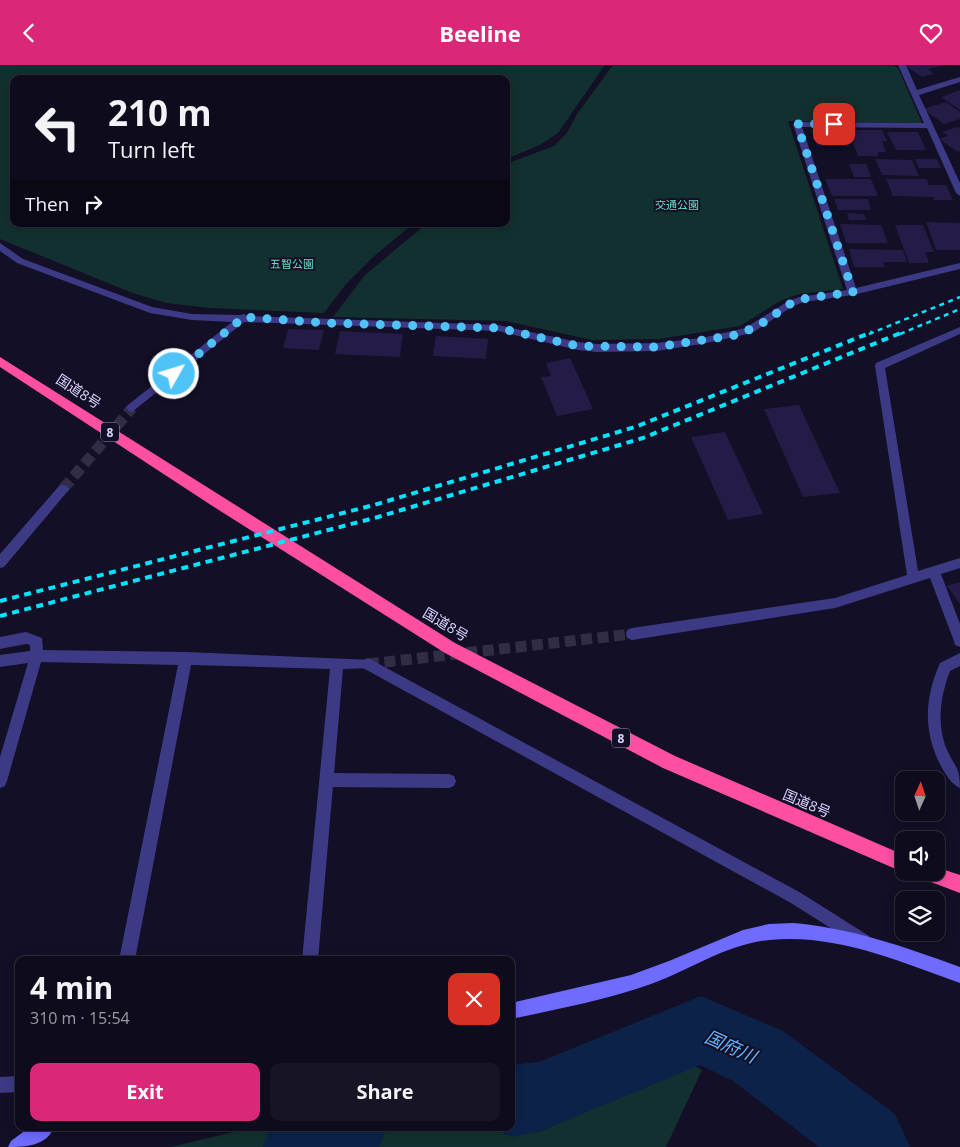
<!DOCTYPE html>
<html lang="en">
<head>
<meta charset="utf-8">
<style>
	:root { --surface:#0e0b1c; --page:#171425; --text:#f1f3f6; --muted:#9b9ba3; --line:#2e2b3b; --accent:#db2777 }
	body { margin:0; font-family:"Open Sans","Noto Sans JP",sans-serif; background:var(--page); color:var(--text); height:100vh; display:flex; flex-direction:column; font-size:19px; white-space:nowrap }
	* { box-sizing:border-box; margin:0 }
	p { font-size:16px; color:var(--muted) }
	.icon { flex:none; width:28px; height:28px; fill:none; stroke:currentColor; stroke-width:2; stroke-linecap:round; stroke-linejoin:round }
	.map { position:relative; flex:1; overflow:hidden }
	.panel { position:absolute; left:15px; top:891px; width:500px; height:175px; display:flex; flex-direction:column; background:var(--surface); border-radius:10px; box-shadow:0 2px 12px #0003,0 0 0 1px var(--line) }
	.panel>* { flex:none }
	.banner { position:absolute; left:10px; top:10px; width:500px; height:152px; border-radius:10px; box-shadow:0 2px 12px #0003,0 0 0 1px var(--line); background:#0e0b1c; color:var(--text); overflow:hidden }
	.needle { width:32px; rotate:3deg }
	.controls { position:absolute; left:895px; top:706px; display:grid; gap:10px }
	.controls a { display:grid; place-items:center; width:50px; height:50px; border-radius:10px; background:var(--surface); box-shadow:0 2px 12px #0003,0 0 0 1px var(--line); font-size:25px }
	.pin { position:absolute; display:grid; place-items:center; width:42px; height:42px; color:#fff; margin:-21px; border-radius:10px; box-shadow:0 2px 8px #0006 }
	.me { position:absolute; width:55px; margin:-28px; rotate:51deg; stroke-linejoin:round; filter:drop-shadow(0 0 4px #0008) }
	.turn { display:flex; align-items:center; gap:18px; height:105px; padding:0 15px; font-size:22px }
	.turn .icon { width:65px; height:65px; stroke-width:2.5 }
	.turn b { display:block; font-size:35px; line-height:42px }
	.then { display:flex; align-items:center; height:48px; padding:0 15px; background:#0003; gap:10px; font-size:19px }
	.round { display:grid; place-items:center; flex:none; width:52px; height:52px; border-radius:10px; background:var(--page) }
	.head { display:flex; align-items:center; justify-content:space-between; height:85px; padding:0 15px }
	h1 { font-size:30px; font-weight:700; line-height:38px }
	.cta { display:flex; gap:10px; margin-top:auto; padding:10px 15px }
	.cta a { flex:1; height:58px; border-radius:10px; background:var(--accent); color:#fff; font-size:20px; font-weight:700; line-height:58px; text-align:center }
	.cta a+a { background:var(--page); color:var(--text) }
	header { display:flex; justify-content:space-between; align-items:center; height:65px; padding:0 15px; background:var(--accent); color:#fff; font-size:22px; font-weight:700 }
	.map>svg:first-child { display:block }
	.green { fill:#12302f }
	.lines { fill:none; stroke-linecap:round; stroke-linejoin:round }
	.river { fill:#0c2248; fill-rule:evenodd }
	.building { fill:#241b47 }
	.street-tunnel { stroke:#312d47; stroke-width:11; stroke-dasharray:11 5.5; stroke-linecap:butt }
	.lane { fill:#3d3a85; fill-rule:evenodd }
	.street { fill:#3d3a85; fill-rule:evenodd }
	.secondary { fill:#6f6bff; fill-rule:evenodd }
	.highway { fill:#ff4fa3; fill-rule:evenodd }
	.rail-far1 { stroke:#00e5ff; stroke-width:2.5; stroke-dasharray:5 4.5; stroke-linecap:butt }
	.rail { stroke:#00e5ff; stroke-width:4; stroke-dasharray:7 5.5; stroke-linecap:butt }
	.route { stroke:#4fc3f7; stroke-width:9; stroke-dasharray:0 16.2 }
	.labels { text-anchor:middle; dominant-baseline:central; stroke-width:4; stroke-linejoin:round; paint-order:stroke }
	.far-park-label { font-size:11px; fill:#5fe0c0; stroke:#130f26 }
	.shield { fill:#130f26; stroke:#9e99be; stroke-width:1 }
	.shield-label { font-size:12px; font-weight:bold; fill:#d9d4ff }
	.street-label { font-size:14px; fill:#d9d4ff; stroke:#130f26 }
	.near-water-label { font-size:18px; font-style:italic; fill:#62b6ff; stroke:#130f26 }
</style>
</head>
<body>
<header><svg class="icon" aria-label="back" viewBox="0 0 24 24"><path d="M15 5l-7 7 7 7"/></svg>Beeline<svg class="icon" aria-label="heart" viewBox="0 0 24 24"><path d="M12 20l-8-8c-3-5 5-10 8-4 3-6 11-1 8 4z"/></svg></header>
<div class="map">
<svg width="960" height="1082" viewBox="0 0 960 1082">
	<rect width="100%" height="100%" fill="#130f26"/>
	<!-- green -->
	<path class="green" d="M0 0H605L558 68 540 80 506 94V14H14V159H413L373 192 346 219 324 248 210 243 166 238 130 227 0 174Z
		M613 0H893L898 3 922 58 788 56 843 224 799 229 780 236 740 261 659 274 592 275 506 256 333 252 365 210 426 159H506V99L554 81 567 68 577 49Z
		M643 982 677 991 702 1005 666 1082H171L254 1062H511V1008Z"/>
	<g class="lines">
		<!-- river -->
		<path class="river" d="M701 931 783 966 895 1049 910 1082H819L733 1016 700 1000 539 1067 511 1072 489 1062H511V1000L539 997Z
			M271 1062H387L379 1082H263Z"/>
	</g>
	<!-- building -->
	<path class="building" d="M905 0H941V1L928 4 934 9 922 12Z
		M960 25V45L941 32Z
		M946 37 960 47V54L944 59 923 44Z
		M957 62 960 63V86L958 87 939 74 948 71 942 67Z
		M811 65H844L850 81H817Z
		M848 65H882L887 76H882L886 87H878L879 91H858Z
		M887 67H918L926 85H896Z
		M875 94 912 95 919 111 882 110Z
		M915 94H937L941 103H919Z
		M849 99H866L871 112H854Z
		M825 114H871L878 131H832Z
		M886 114H927L929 120H946L953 135H934L933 132 893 131Z
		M834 134H868L871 145H838Z
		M847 148 864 149 866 155H849Z
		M926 157 960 158V185H936Z
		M840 159 881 160 888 178H846Z
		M895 160H923L934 187H925L929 198H909Z
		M849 184 903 185 907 197H883L885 202H854Z
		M288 264 324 265 319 285 283 283Z
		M340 266 403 269 400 292 335 289Z
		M436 271 488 274 486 294 433 291Z
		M570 293 593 344 557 351 541 312 551 311 546 298Z
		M799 340 840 428 803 432 764 344Z
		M725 367 763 449 728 455 691 372Z
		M960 517V539L947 521Z"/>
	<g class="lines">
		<!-- street-tunnel -->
		<path class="street-tunnel" d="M63 424 132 343
			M368 599 632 569"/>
		<!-- lane -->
		<path class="lane" d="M368 593 801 828 869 871 872 876 869 881 864 884 859 881 791 838 363 603 361 599 363 595Z
			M327 708 449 709 454 711 456 716 454 721 449 723 327 722 322 720 320 715 322 710Z"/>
		<!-- street -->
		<path class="street" d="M898 0H906L917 25 960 12V17L919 30 960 118V131L956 128 927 63 802 62 856 223 960 198V204L853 230 804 237 793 241 752 268 702 279 656 286 597 287 578 285 498 266 244 257 132 347 128 346 127 343 128 340 232 257 192 255 150 248 17 198 0 186V178L23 194 152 242 192 249 240 250 244 249 248 251 498 260 578 277 597 279 656 278 702 273 745 263 787 237 799 232 847 225 793 59 797 57 924 58Z
			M960 262V269L885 303 918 506 960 493V503L941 509 960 559V582L955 580 954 576 930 513 835 543 632 575 627 573 626 569 627 565 632 563 835 533 907 510 875 301 876 298Z
			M63 420 67 421 69 424 67 427 4 502 0 503V489L59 421Z
			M26 567 42 573 43 585 186 587 373 595 375 599 373 603 343 604 318 895H302L330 604 191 600 135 895H119L178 600 41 597 7 716 5 721 0 723V692L28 598 0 602V590L30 586V580L26 579 0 584V572Z
			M960 588V601L950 606C940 632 936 661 948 687 956 704 960 702 960 723 952 720 946 710 942 703 923 668 924 634 940 598Z
			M19 1011V1027L0 1028V1012Z"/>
		<!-- secondary -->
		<path class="secondary" d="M793 858C852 863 905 882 960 902V918C899 896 835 868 769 875 727 879 690 905 651 919 606 935 558 944 511 954V938L631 910 669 896 743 865 769 859Z
			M30 1062H54C47 1081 25 1082 8 1082L11 1076Z"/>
		<!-- highway -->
		<path class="highway" d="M0 292 455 578 675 691 904 790 905 808 663 703 445 588 214 442 0 302Z
			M936 802 960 810V828L923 814 920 808H936Z"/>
		<!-- rail-far1 -->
		<path class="rail-far1" d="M869 269 960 232
			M900 269 960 244"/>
		<!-- rail -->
		<path class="rail" d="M0 536 374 440 635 362 872 267
			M0 551 378 452 643 373 903 267"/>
	</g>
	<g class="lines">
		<!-- route -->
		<path class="route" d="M174 309 244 252 327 258 498 263 578 281 656 282 736 270 758 261 790 239 802 234 853 227 797 59H834"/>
	</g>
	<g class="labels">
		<!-- far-park labels -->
		<g class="far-park-label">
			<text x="677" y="139">交通公園</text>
			<text x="292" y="198">五智公園</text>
		</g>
		<!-- shield labels -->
		<g class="shield">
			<rect x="101" y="357.5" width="18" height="19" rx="4"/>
			<rect x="612" y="663.5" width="18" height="19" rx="4"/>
		</g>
		<g class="shield-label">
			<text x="110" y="367">8</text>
			<text x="621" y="673">8</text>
		</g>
		<!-- street labels -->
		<g class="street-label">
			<text transform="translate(79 326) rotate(33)">国道8号</text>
			<text transform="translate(446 559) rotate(31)">国道8号</text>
			<text transform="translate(807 738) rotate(23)">国道8号</text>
		</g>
		<!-- near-water labels -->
		<g class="near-water-label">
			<text transform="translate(731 981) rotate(24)">国府川</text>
		</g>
	</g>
</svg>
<div class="controls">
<a><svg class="needle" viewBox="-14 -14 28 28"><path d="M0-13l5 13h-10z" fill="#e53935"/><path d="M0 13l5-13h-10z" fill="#9b9ba3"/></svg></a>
<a><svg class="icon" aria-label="sound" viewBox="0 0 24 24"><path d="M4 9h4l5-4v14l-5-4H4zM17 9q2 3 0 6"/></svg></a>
<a><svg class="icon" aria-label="layers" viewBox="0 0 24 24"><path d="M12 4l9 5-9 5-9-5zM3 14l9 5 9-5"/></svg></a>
</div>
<div class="pin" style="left:834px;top:59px;background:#d93025"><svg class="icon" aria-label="arrive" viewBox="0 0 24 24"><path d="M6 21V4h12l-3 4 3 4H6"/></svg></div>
<svg class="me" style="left:174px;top:309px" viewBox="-20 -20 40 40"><circle r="17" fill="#4fc3f7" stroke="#fff" stroke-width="3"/><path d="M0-11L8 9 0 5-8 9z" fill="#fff"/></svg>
<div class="banner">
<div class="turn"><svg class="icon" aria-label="left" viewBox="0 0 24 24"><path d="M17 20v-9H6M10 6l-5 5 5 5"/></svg><div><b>210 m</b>Turn left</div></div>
<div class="then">Then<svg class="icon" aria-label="right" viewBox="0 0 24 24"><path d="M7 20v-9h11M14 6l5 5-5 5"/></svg></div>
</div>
<section class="panel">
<div class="head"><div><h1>4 min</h1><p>310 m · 15:54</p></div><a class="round" style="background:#d93025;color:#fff"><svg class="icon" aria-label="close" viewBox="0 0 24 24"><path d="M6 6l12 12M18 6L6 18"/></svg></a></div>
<div class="cta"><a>Exit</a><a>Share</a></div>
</section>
</div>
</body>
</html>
